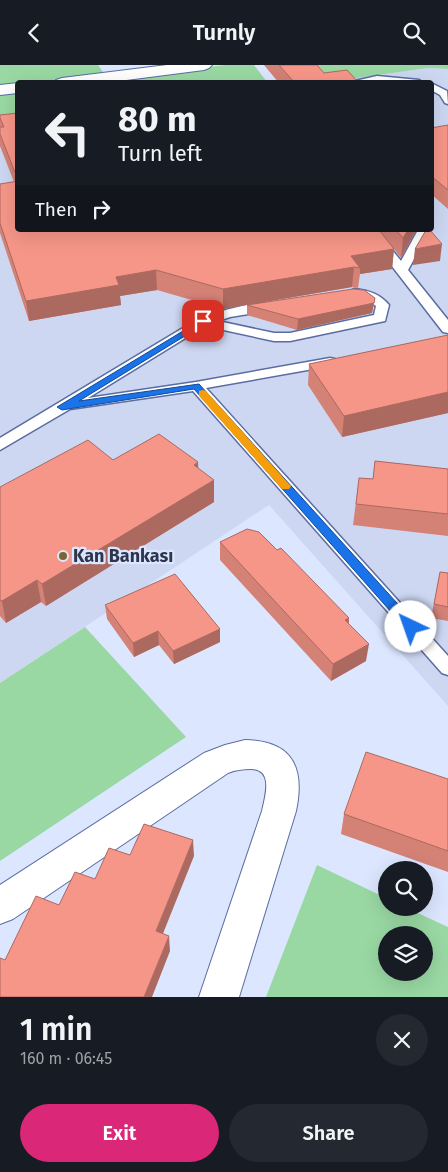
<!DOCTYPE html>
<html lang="en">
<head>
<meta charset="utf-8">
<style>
	:root { --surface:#171b24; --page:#242831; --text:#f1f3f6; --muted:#9ea1a6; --accent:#db2777 }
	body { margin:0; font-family:"Fira Sans",sans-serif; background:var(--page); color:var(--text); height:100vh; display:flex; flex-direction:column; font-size:19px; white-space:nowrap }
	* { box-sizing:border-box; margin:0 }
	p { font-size:16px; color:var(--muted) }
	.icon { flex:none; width:28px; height:28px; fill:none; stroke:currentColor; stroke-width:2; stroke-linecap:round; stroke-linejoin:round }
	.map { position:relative; height:932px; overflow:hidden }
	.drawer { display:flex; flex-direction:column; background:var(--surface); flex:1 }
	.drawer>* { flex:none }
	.guide { position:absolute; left:15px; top:15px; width:419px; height:152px; border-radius:5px; box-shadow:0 5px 20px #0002; background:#171b24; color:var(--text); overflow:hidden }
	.buttons { position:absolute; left:378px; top:796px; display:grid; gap:10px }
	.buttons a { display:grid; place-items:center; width:55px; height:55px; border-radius:50%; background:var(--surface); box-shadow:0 5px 20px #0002; font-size:25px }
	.pin { position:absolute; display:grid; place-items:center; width:42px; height:42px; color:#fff; margin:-21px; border-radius:10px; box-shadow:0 2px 8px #0006 }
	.me { position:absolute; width:55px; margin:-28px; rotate:318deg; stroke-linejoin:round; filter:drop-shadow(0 0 4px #0008) }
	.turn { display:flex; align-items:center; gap:18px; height:105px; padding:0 20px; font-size:22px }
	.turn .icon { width:65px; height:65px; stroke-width:2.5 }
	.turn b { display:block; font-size:35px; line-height:42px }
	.then { display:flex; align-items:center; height:48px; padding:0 20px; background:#0003; gap:10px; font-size:19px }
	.round { display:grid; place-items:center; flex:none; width:52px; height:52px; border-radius:26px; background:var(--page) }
	.overview { display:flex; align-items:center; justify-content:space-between; height:85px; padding:0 20px }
	h1 { font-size:30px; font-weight:600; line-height:38px }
	.cta { display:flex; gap:10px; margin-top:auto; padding:10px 20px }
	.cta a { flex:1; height:58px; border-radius:30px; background:var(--accent); color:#fff; font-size:20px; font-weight:600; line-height:58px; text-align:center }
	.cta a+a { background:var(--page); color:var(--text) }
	header { display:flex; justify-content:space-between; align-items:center; height:65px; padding:0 20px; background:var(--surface); font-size:22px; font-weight:600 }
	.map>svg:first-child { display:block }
	.built { fill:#cdd7f2 }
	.green { fill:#99d8a3; fill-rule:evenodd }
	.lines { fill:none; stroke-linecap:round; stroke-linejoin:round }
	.lane-casing { stroke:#5a6da2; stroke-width:3 }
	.street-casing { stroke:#5a6da2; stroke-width:2 }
	.lane { fill:#fff; fill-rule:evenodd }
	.street { fill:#fff; fill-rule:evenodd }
	.wall { fill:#d48176 }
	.shaded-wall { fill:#ac6960 }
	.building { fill:#f69689; stroke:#ac6960 }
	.route { fill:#1a73e8; stroke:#114b97 }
	.slow { fill:#f59e0b }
	.poi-dot { fill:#796634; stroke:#dce6fe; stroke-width:2 }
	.labels { text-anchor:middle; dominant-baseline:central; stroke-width:4.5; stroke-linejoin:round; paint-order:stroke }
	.poi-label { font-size:18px; font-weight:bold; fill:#2e364e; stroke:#dce6fe; text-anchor:start }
</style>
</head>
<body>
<header><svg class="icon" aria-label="back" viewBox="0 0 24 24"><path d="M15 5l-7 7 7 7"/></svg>Turnly<svg class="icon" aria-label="search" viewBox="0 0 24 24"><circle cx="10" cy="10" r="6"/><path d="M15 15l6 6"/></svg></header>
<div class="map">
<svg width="448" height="932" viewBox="0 0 448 932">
	<rect width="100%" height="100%" fill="#dce6fe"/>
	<!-- built -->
	<path class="built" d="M428 3 448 4V641L269 440 0 618V64L17 61 18 165H431V18L327 17Z"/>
	<!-- green -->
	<path class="green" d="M0 0H98L108 14 225 0H254L267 17 18 18 17 61 0 64Z
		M310 0H448V4L428 3 320 18Z
		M85 562 186 672 0 796V618Z
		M317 800 386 833V842L407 843 448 862V932H266ZM386 870H424V908H386Z"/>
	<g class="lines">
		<!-- lane casing -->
		<g class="lane-casing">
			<path id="lane" d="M377 11 419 15 423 18H346Z
				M431 18 447 26 448 39 445 38 440 30 431 25Z
				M364 165H376L401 196 418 165H430L408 205 448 255V268L443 267Z
				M354 224C368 225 380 229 389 240L385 256 290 276H274L205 261 88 333 196 317 330 293 335 294 337 297 330 301 206 323 448 591V610L442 608 193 326 70 344 0 385V373L198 254C212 249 265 231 274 242L273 245 230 252 218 256 274 268H290L374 250 376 241 364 233 350 231 348 228Z"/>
		</g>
		<!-- street casing -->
		<g class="street-casing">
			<path id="street" d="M167 0H212L209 3 204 5 103 18H54L56 15 62 13Z
				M18 18V28L0 30V20Z
				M245 675C293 676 305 703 296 746L239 932H199L262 746C265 732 274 704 251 704 243 704 235 705 228 708L13 854 0 859V820L204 688 225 680Z"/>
		</g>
		<!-- lane -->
		<use href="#lane" class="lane"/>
		<!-- street -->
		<use href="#street" class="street"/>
	</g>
	<!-- wall -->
	<path class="wall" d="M264 0H317L324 8 359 18H279Z
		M18 48V165H416V166L401 193 394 184 392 204 360 209 358 223 352 222 223 244 157 225 120 231 121 240 29 256 0 168V119L14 117 0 81V50Z
		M448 60V144L431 129V63Z
		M375 233 372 248 297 265 247 250V240Z
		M448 270V348L342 372 308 320 309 299Z
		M113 395 198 404 214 437 46 541 41 537 6 558 0 551V422Z
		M375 396 448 404V471L353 460 359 413 373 414Z
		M220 477 277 485 349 553V559L366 596 331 616 220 495Z
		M440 507 448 508V556L431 553Z
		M105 540 220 564V577L174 599 159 580 134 592 107 554Z
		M448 714V807L341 769 344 749Z"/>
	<!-- shaded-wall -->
	<path class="shaded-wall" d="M408 165H416L401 193 403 173Z
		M442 179 440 196 413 200 415 184Z
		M394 184 392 204 360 209V203L354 202 352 222 223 244V224L351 191Z
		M156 205 157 225 120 231 121 240 29 256 26 236 116 212Z
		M375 233 372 248 297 265 298 254Z
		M448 327V348L342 372 344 351Z
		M198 397 199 419 194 400Z
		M214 415V437L46 541 42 519Z
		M37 515 41 537 6 558 2 536Z
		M349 553 347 570 345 555Z
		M220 564V577L174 599 173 586Z
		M158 566 159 580 134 592 133 578Z
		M369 579 366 596 331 616 333 599Z
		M193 775 194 791 158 881 156 866Z
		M169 871 170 886 152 932H144Z"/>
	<!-- building -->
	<path class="building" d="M279 0H317L324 8 347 5 359 18H295Z
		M18 48V115L0 69V62H4L0 53V50Z
		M448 60V125L431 111V63Z
		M18 116V165H379L394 184 351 191 360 203 354 202 223 224 156 205 116 212 119 220 26 236 0 158V119Z
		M396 165H408L403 173Z
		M426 165H430L442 179 415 184Z
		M353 224 364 225 375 233 374 238 298 254 247 240Z
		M448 270V327L344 351 309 299Z
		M159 369 198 397 194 400 214 415 42 519 37 515 2 536 0 535V422L88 375 113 395Z
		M375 396 448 404V449L356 439 359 413 373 414Z
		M247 464 259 467 277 485 281 483 349 553 345 555 369 579 333 599 220 477Z
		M440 507 448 508V542L434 539Z
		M175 509 220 564 173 586 158 566 133 578 105 540Z
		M366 687 448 714V786L344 749Z
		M144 759 193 775 156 866 169 871 144 932H0V893L5 895 36 831 59 840 75 807 95 814 109 783 130 790Z"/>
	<!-- route -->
	<path class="route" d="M203 254 206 255V258L79 336 199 319 415 558 417 562 415 565H407L194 324 62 345 57 342Z"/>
	<!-- slow -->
	<path class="slow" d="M203 325 206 326 289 419 291 421 289 424H282L199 331V326Z"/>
	<!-- markers -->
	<circle class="poi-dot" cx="63" cy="491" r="5"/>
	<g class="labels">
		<!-- poi labels -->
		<g class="poi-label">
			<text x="73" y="491">Kan Bankası</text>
		</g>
	</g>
</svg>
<div class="buttons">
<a><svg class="icon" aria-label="search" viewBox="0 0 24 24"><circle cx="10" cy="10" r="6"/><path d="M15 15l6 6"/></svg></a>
<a><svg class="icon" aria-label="layers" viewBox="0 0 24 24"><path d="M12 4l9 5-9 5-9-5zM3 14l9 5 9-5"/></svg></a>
</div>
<div class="pin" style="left:203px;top:256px;background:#d93025"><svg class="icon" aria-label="arrive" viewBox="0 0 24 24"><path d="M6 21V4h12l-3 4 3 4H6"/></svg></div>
<svg class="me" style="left:411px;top:562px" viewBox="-20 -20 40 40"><circle r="19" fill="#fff"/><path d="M0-13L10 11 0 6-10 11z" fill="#1a73e8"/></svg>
<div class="guide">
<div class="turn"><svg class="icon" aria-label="left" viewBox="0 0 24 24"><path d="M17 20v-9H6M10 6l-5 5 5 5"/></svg><div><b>80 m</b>Turn left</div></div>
<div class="then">Then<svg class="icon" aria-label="right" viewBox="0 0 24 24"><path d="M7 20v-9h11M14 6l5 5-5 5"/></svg></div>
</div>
</div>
<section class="drawer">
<div class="overview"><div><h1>1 min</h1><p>160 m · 06:45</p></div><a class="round"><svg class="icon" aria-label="close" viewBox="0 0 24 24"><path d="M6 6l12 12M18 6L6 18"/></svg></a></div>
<div class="cta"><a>Exit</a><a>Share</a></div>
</section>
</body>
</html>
